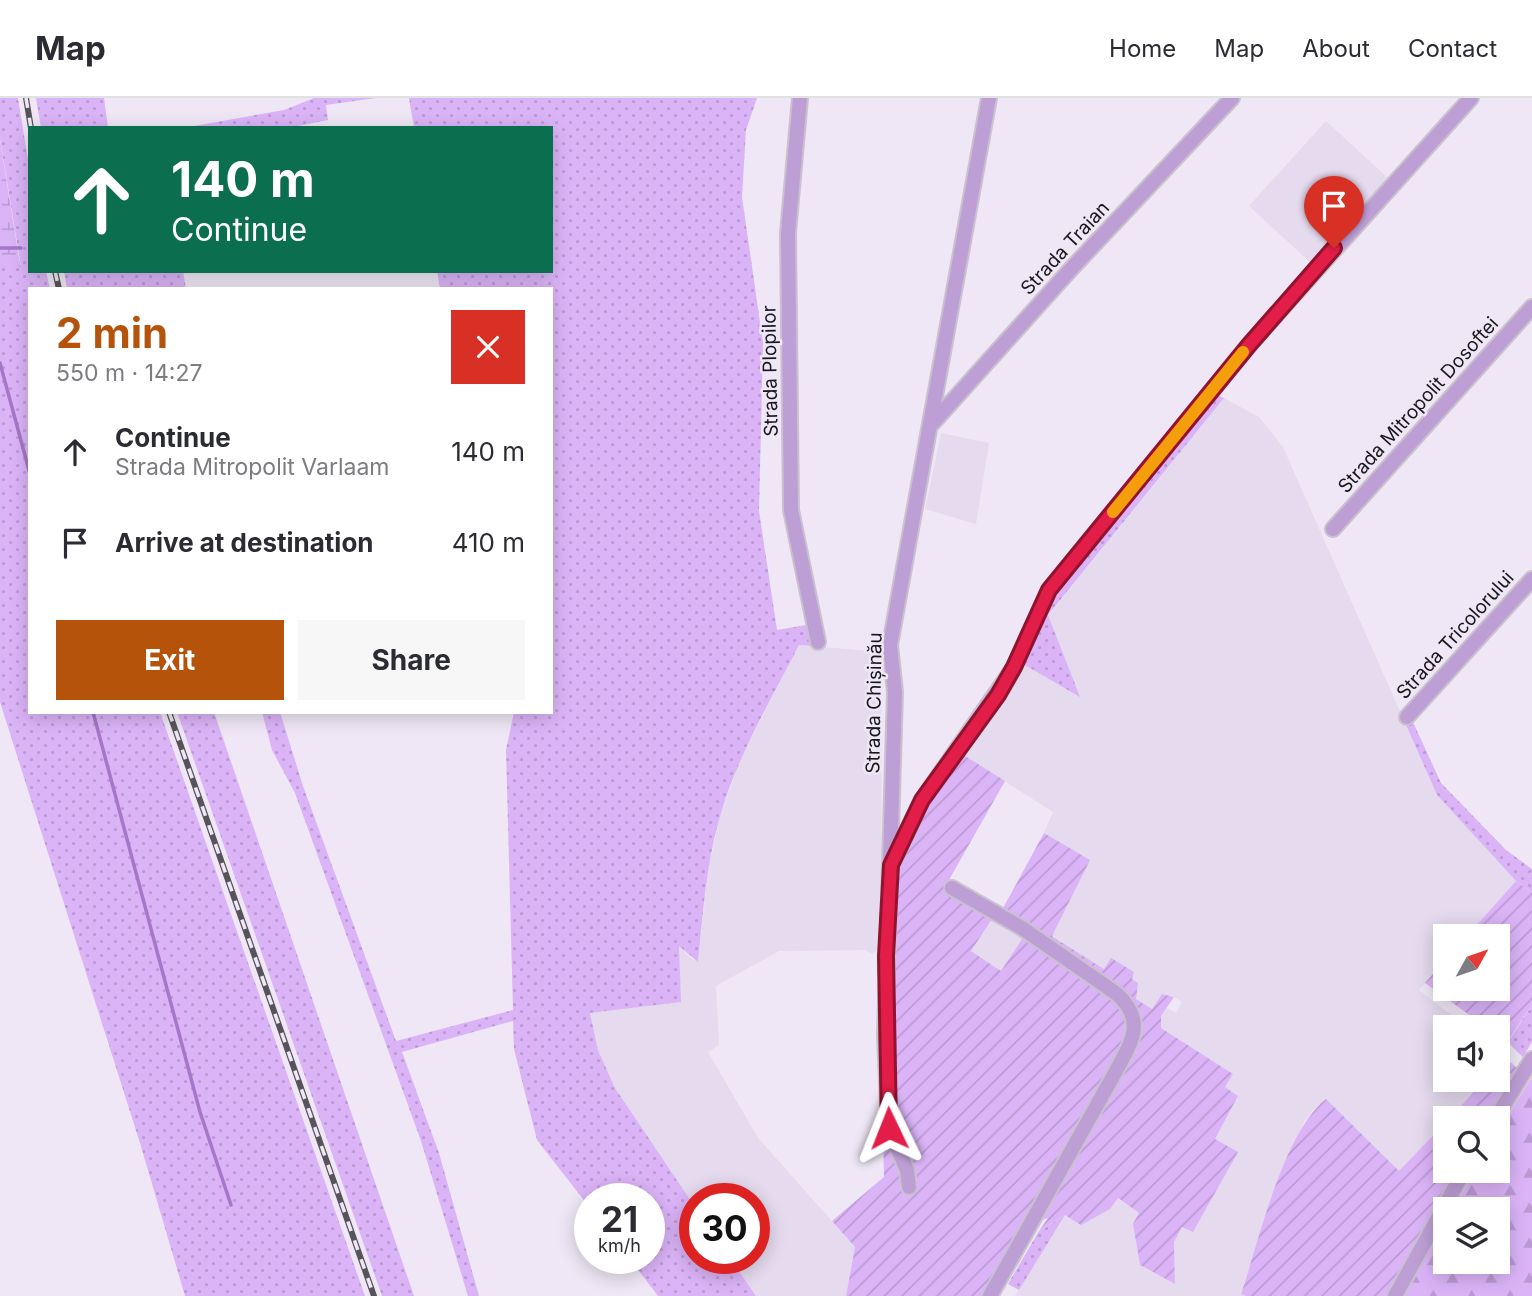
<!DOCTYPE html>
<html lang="en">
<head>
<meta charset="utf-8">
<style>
	:root { --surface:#fff; --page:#f7f7f7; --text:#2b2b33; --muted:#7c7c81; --line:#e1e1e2; --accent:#b45309 }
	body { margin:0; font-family:Inter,sans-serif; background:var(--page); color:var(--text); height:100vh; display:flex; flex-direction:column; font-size:26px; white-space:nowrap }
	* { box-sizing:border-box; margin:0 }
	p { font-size:23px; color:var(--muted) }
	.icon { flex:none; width:38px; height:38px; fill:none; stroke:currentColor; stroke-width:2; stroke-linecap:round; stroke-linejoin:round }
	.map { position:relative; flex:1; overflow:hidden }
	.panel { position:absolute; left:28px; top:189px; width:525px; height:427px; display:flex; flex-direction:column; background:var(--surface); border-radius:0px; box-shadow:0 4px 18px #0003 }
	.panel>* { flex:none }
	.top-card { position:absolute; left:28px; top:28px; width:525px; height:147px; border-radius:0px; box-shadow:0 4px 18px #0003; background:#0b6e4f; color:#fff; overflow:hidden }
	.needle { width:46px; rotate:50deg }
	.buttons { position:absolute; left:1433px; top:826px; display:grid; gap:14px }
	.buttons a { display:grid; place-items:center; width:77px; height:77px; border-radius:0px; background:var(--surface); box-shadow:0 4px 18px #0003; font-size:35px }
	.speed { position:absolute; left:574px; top:1085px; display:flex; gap:14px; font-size:35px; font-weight:700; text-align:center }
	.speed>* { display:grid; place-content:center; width:91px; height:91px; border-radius:50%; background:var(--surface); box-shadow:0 4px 18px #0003; line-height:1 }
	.speed small { font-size:18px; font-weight:400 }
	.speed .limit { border:10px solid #d22; background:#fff; color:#111 }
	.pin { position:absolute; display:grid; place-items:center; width:60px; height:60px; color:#fff; margin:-72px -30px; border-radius:50% 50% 50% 0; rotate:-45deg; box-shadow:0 0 7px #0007 }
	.pin .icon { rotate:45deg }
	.me { position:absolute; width:77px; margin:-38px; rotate:358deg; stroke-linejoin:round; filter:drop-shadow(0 0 5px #0008) }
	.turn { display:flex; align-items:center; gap:24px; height:147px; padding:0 28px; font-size:32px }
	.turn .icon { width:91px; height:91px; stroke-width:2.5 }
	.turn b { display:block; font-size:49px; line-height:60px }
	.round { display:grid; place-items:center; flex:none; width:74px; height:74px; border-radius:0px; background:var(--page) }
	.summary { display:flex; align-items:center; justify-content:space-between; height:119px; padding:0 28px }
	h1 { font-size:42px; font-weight:700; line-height:52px; color:var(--accent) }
	.button { display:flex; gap:14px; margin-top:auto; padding:14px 28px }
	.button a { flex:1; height:80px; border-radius:0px; background:var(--accent); color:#fff; font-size:28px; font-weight:700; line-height:80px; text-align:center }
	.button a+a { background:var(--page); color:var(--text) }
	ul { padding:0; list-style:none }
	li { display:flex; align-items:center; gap:21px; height:91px; padding:0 28px }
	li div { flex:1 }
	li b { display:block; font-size:26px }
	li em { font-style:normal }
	header { display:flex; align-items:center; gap:42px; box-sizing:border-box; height:98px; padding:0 35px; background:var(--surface); border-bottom:2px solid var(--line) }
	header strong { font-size:33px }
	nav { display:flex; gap:38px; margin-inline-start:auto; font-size:24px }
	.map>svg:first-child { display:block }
	.built { fill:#e5daee }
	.grass { fill:url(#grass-dots) }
	.forest { fill:url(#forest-firs) }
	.wetland { fill:url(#wetland-marsh) }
	.garden { fill:url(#garden-furrows) }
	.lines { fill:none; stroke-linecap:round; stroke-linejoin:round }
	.stream { stroke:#a677c8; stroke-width:3.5 }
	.minor-casing { stroke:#c9c2ce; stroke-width:18 }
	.minor { stroke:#be9fd5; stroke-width:14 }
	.rail-casing { stroke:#57535a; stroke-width:6 }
	.rail { stroke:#efe7f5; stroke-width:3.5; stroke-dasharray:10; stroke-linecap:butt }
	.route-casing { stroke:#92132f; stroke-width:18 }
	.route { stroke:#e11d48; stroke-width:12 }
	.slow { stroke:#f59e0b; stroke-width:12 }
	.labels { text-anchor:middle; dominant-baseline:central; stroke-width:5; stroke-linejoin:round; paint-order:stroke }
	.street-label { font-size:19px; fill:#1a171c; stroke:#efe7f5 }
</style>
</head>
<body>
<header>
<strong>Map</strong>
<nav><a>Home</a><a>Map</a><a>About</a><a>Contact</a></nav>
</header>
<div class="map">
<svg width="1532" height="1198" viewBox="0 0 1532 1198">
	<defs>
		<pattern id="grass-dots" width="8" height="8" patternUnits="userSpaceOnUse" patternTransform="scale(1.75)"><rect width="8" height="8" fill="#dbb4f8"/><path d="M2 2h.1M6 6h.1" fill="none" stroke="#bb9ad4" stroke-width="1.8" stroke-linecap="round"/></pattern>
		<pattern id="forest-firs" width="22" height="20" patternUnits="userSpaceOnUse" patternTransform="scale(1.75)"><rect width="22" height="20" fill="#dbb4f8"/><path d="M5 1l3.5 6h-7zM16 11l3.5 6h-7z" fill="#bb9ad4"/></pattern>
		<pattern id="wetland-marsh" width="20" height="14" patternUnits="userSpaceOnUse" patternTransform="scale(1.75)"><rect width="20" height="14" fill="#dbb4f8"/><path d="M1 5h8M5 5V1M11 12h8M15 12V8" fill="none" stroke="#bb9ad4"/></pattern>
		<pattern id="garden-furrows" width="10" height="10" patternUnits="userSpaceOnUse" patternTransform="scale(1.75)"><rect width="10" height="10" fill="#dbb4f8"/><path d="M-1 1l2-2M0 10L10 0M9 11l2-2" fill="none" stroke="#bb9ad4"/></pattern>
	</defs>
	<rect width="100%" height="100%" fill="#efe7f5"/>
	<!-- built -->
	<path class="built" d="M1326 23 1388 80 1311 165 1249 108Z
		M1224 300 1259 319 1283 349 1437 697 1516 783 1467 838H1446L1445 862 1419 892 1467 929H1446V982H1485L1450 1020H1446L1445 1025 1399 1074 1326 1002 1314 1011 1305 1022 1279 1079 1241 1195 1246 1198H1015L1065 1117 1117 1100 1139 1115 1140 1167 1175 1186 1174 1144 1182 1128 1193 1134 1237 1054 1215 1041 1238 998 1225 989 1233 976 1161 930V918L1167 910 1176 915 1182 904 1171 897 1157 904 1153 912 1140 905 1104 871 1052 837 1089 762 1044 735 1053 714 959 654 1023 566 1079 598 1048 518Z
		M941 335 989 345 976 426 925 411Z
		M799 547 881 554 882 846 873 856 864 852 779 853 716 888 719 947 708 954 758 1040 855 1149 846 1198H756L730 1160H754V1101H695V1109L615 990 598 952 590 915 680 904 679 847 690 860 698 864 708 775 719 721 741 660Z
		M992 821 1022 841 1001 873 971 853Z"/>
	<!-- grass -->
	<path class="grass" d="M0 0H18L30 74V173H46L50 191H30V614H160L365 1198H185L140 1045 0 604V169H21L0 41Z
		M36 0H104L108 30H41Z
		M314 0H376L326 7 328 22 288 30H183L284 12Z
		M409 0H757L746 32 742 99 763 245 759 413 777 532 812 526 814 548 799 547C770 604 736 660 719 722 706 768 703 816 698 864L679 848 681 904 590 915 598 952 615 990 695 1109V1160H730L756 1198H658L629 1160H649V1101H590V1110L537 1042 514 951 513 923 402 954 439 1055 479 1198H468L421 1043 295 695 272 652 262 614H280L303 688 396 943 513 912 506 652 514 614H551V191H440L437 173H551V30H414Z
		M64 173H183L186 191H67Z
		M1214 296 1224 300 1048 517 1080 599 1023 566 1040 517 1051 495Z
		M177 614H214L414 1198H382Z
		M1412 622 1441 685 1506 752 1532 771V794L1516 783 1437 697 1406 627Z
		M1532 907V944L1523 959 1505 942 1510 941Z
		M1065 1117 1019 1192 1008 1186 1039 1133Z"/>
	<!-- forest -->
	<path class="forest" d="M1532 979V1198H1403L1445 1124 1446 1164H1498V1111H1453L1475 1073H1498V1034Z"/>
	<!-- wetland -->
	<path class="wetland" d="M0 42 19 160 21 169H0Z"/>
	<!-- garden -->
	<path class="garden" d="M959 654 1005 683 945 789 952 799 992 821 971 853 1001 873 1022 841 1115 901 1126 912 1128 937 982 1198H846L855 1149 832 1123 884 1079 883 1035 892 1026 890 855 896 766 927 701Z
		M1044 735 1090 762 1052 838 1104 871 1111 860 1134 874 1132 881 1138 885 1136 901 1152 911 1162 896 1174 899 1161 918V930L1233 976 1225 989 1238 998 1215 1041 1238 1054 1193 1134 1182 1129 1174 1144 1175 1186 1140 1167 1133 1126 1139 1115 1118 1100 1110 1111 1081 1127 1065 1117 1039 1133 1048 1120 1039 1123 1138 948 1143 928 1134 904 1002 812Z
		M1516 783 1532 794V907L1509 941 1505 942 1498 938V929H1486L1425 885 1445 862 1446 891H1498V838H1467Z
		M1502 957 1517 970 1489 1020H1450L1485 982H1498V963Z
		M1326 1001 1399 1073 1445 1025 1446 1073H1459L1387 1198H1246L1241 1196C1259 1143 1283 1035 1326 1001Z"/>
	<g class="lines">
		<!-- stream -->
		<path class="stream" d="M0 150H21
			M0 265 30 376
			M93 614 200 1014 231 1107"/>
		<!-- minor casing -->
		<g class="minor-casing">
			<path id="minor" d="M800 0 788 135 791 412 818 544
				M930 328 1071 171 1232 0
				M1333 431 1532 209
				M1407 619 1532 481
				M894 762 922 702 1014 569 1049 492 1249 247 1471 0
				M952 790 1022 830 1117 896C1146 923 1132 943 1116 973L990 1198
				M1496 1020 1532 961
				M909 1089 907 1072 889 1030 885 938 895 594 890 547 989 0
				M1395 1198 1464 1073"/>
		</g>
		<!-- minor -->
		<use href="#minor" class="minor"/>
		<!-- rail casing -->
		<g class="rail-casing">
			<path id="rail" d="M26 0 31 30
				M55 173 59 191
				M169 614 374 1198"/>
		</g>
		<!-- rail -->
		<use href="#rail" class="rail"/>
	</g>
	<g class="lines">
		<!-- route casing -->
		<g class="route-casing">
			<path id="route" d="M889 1030 886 858 891 767 922 702 998 597 1014 569 1049 492 1249 247 1334 150"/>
		</g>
		<!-- route -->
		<use href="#route" class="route"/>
		<!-- slow -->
		<path class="slow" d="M1113 414 1243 254"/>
	</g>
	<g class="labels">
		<!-- street labels -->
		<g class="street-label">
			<text transform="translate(1065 150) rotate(-47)">Strada Traian</text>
			<text transform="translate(770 273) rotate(-91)">Strada Plopilor</text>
			<text transform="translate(1418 307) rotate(-48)">Strada Mitropolit Dosoftei</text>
			<text transform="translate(1455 537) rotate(-48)">Strada Tricolorului</text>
			<text transform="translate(874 605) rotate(-89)">Strada Chișinău</text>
		</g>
	</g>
</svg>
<div class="buttons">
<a><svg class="needle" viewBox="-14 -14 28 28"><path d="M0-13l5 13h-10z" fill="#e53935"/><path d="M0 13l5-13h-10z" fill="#7c7c81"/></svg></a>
<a><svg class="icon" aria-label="sound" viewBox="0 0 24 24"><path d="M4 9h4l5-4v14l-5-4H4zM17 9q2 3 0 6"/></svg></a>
<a><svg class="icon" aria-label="search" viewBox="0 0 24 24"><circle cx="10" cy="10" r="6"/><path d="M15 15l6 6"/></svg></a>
<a><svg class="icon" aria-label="layers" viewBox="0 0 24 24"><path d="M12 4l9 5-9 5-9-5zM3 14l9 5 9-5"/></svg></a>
</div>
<div class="speed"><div>21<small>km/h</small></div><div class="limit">30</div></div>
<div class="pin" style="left:1334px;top:150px;background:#d93025"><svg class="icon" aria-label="arrive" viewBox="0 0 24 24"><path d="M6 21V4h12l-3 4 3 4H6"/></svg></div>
<svg class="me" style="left:889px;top:1030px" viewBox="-20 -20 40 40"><path d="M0-17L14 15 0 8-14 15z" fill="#e11d48" stroke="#fff" stroke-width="4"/></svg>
<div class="top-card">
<div class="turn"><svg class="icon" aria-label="ahead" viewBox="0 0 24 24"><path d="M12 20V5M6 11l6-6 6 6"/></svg><div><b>140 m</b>Continue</div></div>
</div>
<section class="panel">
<div class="summary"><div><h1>2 min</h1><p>550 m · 14:27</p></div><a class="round" style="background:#d93025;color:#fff"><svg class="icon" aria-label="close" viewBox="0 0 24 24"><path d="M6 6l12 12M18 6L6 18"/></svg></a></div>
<ul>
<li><svg class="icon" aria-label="ahead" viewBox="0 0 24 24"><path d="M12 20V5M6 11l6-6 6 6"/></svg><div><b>Continue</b><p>Strada Mitropolit Varlaam</p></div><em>140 m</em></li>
<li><svg class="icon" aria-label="arrive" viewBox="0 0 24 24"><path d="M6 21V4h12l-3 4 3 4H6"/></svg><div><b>Arrive at destination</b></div><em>410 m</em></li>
</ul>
<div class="button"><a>Exit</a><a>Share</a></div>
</section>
</div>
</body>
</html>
